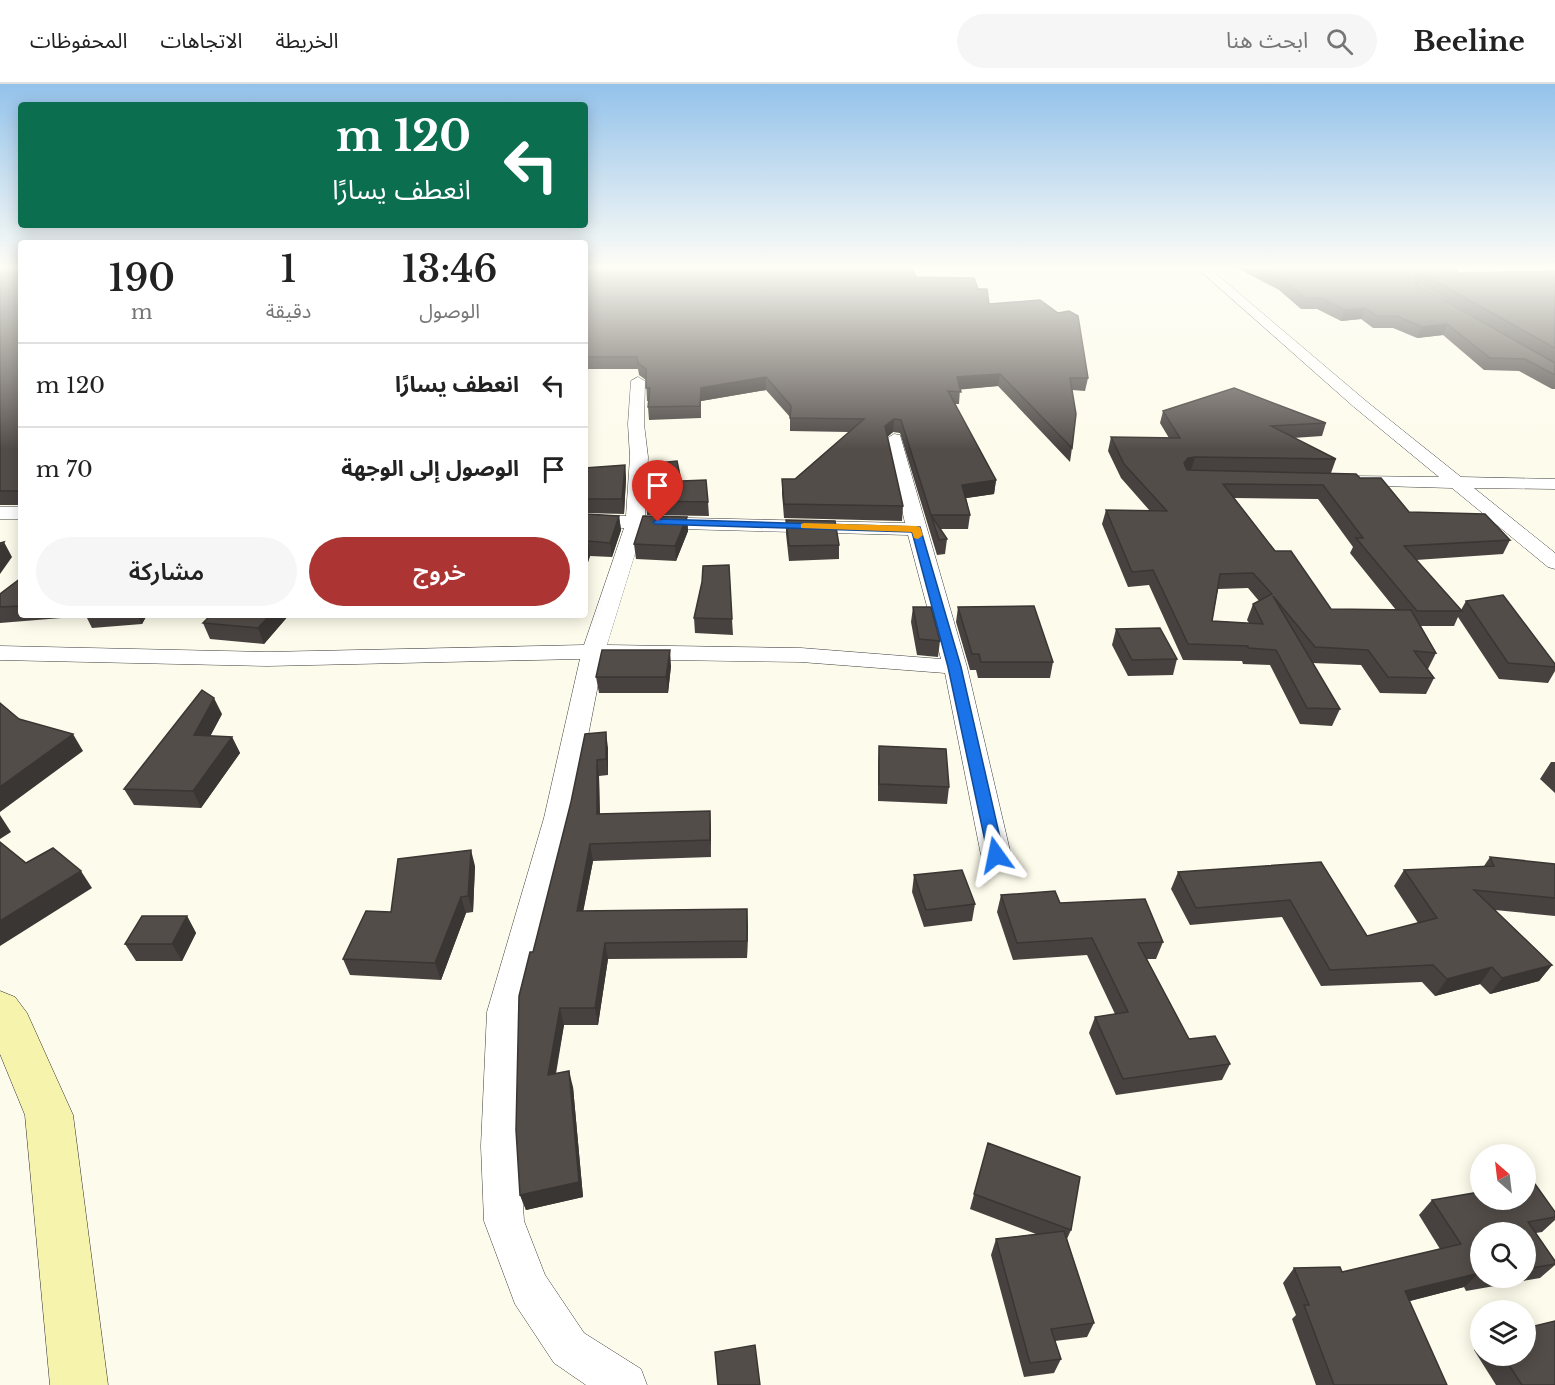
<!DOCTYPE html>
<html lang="ar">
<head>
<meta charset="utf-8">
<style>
	:root { --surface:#fff; --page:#f6f6f6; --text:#222; --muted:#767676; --line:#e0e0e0; --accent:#ac3433 }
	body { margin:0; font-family:"Libre Baskerville","Noto Sans Arabic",serif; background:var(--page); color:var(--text); direction:rtl; height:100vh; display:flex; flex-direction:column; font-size:22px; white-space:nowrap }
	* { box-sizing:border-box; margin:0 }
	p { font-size:20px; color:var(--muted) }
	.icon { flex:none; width:33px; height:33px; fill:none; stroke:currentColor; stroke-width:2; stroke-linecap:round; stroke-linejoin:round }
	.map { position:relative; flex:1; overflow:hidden; direction:ltr }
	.panel { position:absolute; left:18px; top:156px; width:570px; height:378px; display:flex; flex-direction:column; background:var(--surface); border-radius:6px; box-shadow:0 3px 15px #0003; direction:rtl }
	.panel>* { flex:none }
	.top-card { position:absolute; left:18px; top:18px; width:570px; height:126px; border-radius:6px; box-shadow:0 3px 15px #0003; direction:rtl; background:#0b6e4f; color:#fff; overflow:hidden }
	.needle { width:39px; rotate:332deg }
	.fabs { position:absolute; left:1470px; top:1060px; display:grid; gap:12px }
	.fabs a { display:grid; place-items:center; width:66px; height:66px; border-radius:50%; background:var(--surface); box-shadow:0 3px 15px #0003; font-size:30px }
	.pin { position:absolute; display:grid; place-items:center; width:51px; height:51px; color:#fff; margin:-62px -26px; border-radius:50% 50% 50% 0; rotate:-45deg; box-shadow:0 0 6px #0007 }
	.pin .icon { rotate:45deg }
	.me { position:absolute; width:66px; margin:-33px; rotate:348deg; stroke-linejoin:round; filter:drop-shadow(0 0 4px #0008) }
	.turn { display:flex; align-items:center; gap:21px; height:126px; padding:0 18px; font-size:27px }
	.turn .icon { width:78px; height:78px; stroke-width:2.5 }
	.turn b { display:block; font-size:42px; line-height:51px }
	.eta { display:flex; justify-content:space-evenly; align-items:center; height:102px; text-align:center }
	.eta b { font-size:36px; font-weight:600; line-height:42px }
	.action { display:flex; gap:12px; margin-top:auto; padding:12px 18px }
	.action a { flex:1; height:69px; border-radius:36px; background:var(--accent); color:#fff; font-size:24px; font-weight:600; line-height:69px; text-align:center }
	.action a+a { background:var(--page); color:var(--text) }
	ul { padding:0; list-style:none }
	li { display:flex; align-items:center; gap:18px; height:84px; padding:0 18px; border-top:2px solid var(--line) }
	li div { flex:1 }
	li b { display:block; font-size:22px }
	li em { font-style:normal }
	header { display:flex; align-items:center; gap:36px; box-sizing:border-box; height:84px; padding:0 30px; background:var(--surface); border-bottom:2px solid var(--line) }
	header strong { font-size:28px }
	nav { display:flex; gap:33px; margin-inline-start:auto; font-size:21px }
	.search { width:420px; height:54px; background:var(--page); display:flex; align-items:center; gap:15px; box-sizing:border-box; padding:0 21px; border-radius:33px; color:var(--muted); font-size:22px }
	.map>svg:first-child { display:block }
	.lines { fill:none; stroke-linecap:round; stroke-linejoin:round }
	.street-casing { stroke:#3e3e3e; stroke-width:1 }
	.secondary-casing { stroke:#2d2d2d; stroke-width:1 }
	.street { fill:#fff; fill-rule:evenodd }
	.secondary { fill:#f6f3ad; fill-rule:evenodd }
	.wall { fill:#47423f; fill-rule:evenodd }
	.shaded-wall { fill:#3a3633 }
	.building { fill:#534d49; stroke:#3a3633; stroke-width:1.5; fill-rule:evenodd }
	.route { fill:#1a73e8; stroke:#114b97; stroke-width:1.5 }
	.slow { fill:#f59e0b }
</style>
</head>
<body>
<header>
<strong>Beeline</strong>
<div class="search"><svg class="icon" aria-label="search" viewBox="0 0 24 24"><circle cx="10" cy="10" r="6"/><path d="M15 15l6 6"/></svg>ابحث هنا</div>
<nav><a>الخريطة</a><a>الاتجاهات</a><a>المحفوظات</a></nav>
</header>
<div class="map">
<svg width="1555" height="1301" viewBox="0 0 1555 1301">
	<rect width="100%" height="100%" fill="#fdfbeb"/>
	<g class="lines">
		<!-- street casing -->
		<g class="street-casing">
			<path id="street" d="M1196 183H1208L1366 317 1461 393 1555 395V405L1474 404 1555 469V485L1548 483 1452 404 1345 401 1342 397 1345 393 1351 392 1439 393 1354 323Z
				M638 293 645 297 644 340 648 373 645 433 905 439 886 355 894 350 900 351 967 583 1011 771 1006 779 996 782 986 779 981 771 945 589 801 578 603 575 572 734 521 928 519 1062 524 1137 545 1191 584 1249 641 1285 647 1301H586L554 1279 515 1220 484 1137 481 1062 487 928 544 734 580 575 267 582 0 576V562L267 568 584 561 624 444 585 443V431L626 432 630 373 628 340 631 297ZM643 444 908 451 941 575 801 564 607 561Z
				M0 423H21V435H0Z"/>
		</g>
		<!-- secondary casing -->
		<g class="secondary-casing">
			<path id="secondary" d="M0 907 15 913 27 929 73 1031 108 1301H50L25 1031 0 970Z"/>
		</g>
		<!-- street -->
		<use href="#street" class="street"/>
		<!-- secondary -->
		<use href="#secondary" class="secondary"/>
	</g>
	<!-- wall -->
	<path class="wall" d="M0 183H21V421H0Z
		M585 183 916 193 978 205 989 220 1088 294 1085 307 1072 306V364L1070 378 998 302 960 305 959 320H954L996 396 994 410 966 414 970 431 968 445H940L947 455 945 470 937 471 900 349 893 348 887 353 903 422 902 437 784 434 782 409V395H795L849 348 790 347V333L766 306 701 317V334L649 336 648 323V317H647L646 296 639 291 638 285H585Z
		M1235 183H1453L1458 189 1555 187V305H1552L1519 287 1484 286 1443 251 1417 254 1393 244H1373L1361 235 1341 237 1317 225H1301L1279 206ZM1416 200H1418L1523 261Z
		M1163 327 1326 339 1322 352 1293 354 1336 375 1331 389 1409 428 1510 456 1503 470 1416 476 1461 526 1466 517 1555 583V587L1548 599 1499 595 1458 533 1454 542H1421L1436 569 1428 585H1427L1434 594 1426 610 1380 609 1361 581 1312 579 1340 625 1332 642 1300 640 1270 581 1243 580 1242 577 1183 576 1149 501 1128 503 1102 440 1106 426 1150 427 1121 394 1108 367 1111 353 1169 354 1160 339ZM1234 414 1318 415 1353 463 1350 469 1396 526 1331 525 1275 467ZM1248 504 1259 517 1253 520 1247 536 1249 539 1212 537 1218 505Z
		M625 381 626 395 624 430 585 429V384Z
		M681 397 708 418 709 432 647 431 646 417Z
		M585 430 619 432 621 446 612 473 590 472 585 487Z
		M687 433 688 447 676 477 636 475 634 460Z
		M786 436 839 461V475L789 477 786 450Z
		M21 494V531H147L142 540 92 544 86 532 0 539V510Z
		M913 523 940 557 938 573 917 571 911 538Z
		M958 523 1053 578 1050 594H978L976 586H970L956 538Z
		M289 531 264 560 210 555 203 539Z
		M694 534 732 535 733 551 695 549Z
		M1116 545 1177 575 1173 591 1128 592 1112 561Z
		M671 582 668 609H599L596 593Z
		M222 630 210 652 232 653 240 669 201 724 134 721 124 705Z
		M585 650 608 664V691L599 692 600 730 710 727 711 773 593 777 583 827 748 842 747 874 608 875 598 941H564L556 990 573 1003 583 1113 526 1126 520 1111 533 868 571 718Z
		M879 662 949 703 947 720 878 717V679Z
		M1551 678H1555V709L1540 695Z
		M1490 773 1555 780V832L1495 826 1552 881 1539 897 1490 910 1480 900 1435 912 1422 898 1321 902 1282 833 1190 841 1171 805 1178 788 1321 778 1367 852 1418 839 1394 802 1404 786 1484 782Z
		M475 782 473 828 466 829 441 896 350 891 343 875 391 828Z
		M914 791 975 820 972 837 924 843 912 808Z
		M1001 811 1060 819 1163 858 1156 875H1147L1189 955 1230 980 1222 996 1116 1011 1089 949 1095 933 1115 930 1087 871 1013 876 997 828Z
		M187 832 196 849 182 877H136L125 860Z
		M988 1059 1071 1146 1067 1155 1094 1239 1087 1253 1055 1257 1061 1275 1054 1289 1024 1293 991 1171 996 1155 1036 1150 970 1125Z
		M1432 1116 1555 1133V1136L1542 1148 1536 1149 1555 1177V1181L1540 1194 1466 1207 1464 1203 1409 1217 1447 1301H1316L1292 1235 1296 1231 1283 1199 1294 1184 1342 1188 1440 1165 1419 1131ZM1480 1149H1526V1194H1480Z
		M1480 1260V1272H1526L1555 1301H1496L1474 1266Z"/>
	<!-- shaded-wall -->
	<path class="shaded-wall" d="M1422 190 1418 200 1411 202 1415 191Z
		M1365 224 1361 235 1341 237 1345 226Z
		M1447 240 1443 251 1417 254 1422 243Z
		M1000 290 998 302 956 306 957 293Z
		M766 293V306L701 317V334V304Z
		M894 335 893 348 884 356 885 342Z
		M1195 373 1191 387 1180 393 1184 379 1188 374Z
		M625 381 626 395 624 430 622 415Z
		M996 396 994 410 960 415 962 401Z
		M619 432 621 446 612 473 610 459Z
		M687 433 688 447 676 477 675 462Z
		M588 457 590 472 585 487V466Z
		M4 458 12 473 0 490V464Z
		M137 531H147L142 540Z
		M270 531H289L264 560 258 544Z
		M670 566 671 582 668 609 666 593Z
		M214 614 222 630 202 668 194 651Z
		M606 648 608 664V691L606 675Z
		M73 650 83 667 0 728V703Z
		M232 653 240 669 201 724 193 707Z
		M597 676 599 692 600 747 597 730Z
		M710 727 711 744V773L710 756Z
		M0 731 11 748 0 755Z
		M590 760 593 777 580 844 577 827Z
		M471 766 475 782 473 828 468 812Z
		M81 787 92 804 0 862V837Z
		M461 813 466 829 441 896 435 879Z
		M747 825 748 842 747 874Z
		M187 832 196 849 182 877 172 860Z
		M605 859 608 875 598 941 595 924Z
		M1552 881 1539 897 1490 910 1502 894Z
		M1492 883 1480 900 1435 912 1447 895Z
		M560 924 564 941 552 1007 548 991Z
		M569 987 573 1003 583 1113 526 1126 520 1111Z
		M1479 1189 1464 1203 1391 1222 1405 1207Z"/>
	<!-- building -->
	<path class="building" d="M0 183H21V405L19 407H0Z
		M585 183H911L916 193 974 194 978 205H987L989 220 1040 216 1058 229 1069 227 1078 232 1088 294H1070L1076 330 1072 364 1000 290 957 293 961 308 948 307 996 396 962 401 970 431H931L901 336 894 335 885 342 903 422 784 420 782 395H795L864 335 790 334 791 322 766 293 701 304 700 322 648 323 650 304H646V285L638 279 637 273H585Z
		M1259 183H1453L1458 189 1555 187V264L1422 190 1415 191 1416 200 1555 279V291L1525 275 1490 274 1447 240 1422 243 1397 232H1377L1365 224 1345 226 1321 214H1305L1282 195Z
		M1234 304 1326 339 1271 342 1336 375 1195 373 1188 374 1184 379 1187 386 1356 390 1360 394H1381L1409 428 1485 430 1510 456 1404 462 1462 527H1417L1356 454H1363L1323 401 1223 400 1275 467H1291L1331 525 1411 526 1436 569 1414 567 1434 594 1388 593 1368 566 1315 563 1273 512 1340 625 1307 624 1276 566 1248 564V562L1188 560 1153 486 1132 488 1106 426 1167 427 1124 380 1111 353 1180 354 1163 327ZM1253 489 1272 510 1253 520 1263 540 1212 537 1220 490Z
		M677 377 681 397 706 396 708 418 646 417 648 380Z
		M625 381 622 415H585V384Z
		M585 430 619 432 610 459 588 457 585 466Z
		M931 431 947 455 939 456Z
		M643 432 687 433 675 462 634 460Z
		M786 436 835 437 839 461 789 462Z
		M4 458 0 464V459Z
		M729 481 732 535 694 534 702 498 703 482Z
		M21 494V522L0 523V510Z
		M1503 511 1555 580V583L1508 579 1466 517Z
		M1034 522 1053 578H981L979 570H972L958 523Z
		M913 523H931L940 557 919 555Z
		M211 531H270L258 544 203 539Z
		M1160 544 1177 575 1132 576 1116 545Z
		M602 566H670L666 593H596Z
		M202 606 214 614 194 651 232 653 193 707 124 705Z
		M0 619 19 635 73 650 0 703Z
		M606 648V675L597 676V730L710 727V756L590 760 577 827 747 825V857L605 859 595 924H560L548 991 569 987 579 1098 520 1111 516 1046 519 912 530 868H533L571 718 585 650Z
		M879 662 946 665 949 703 879 700Z
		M0 758 26 779 53 764 81 787 0 837Z
		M471 766 468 812 461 813 435 879 343 875 366 827 391 828 398 775Z
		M1490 773 1555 780V814L1474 806 1552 881 1502 894 1492 883 1447 895 1433 881 1330 886 1290 816 1196 824 1178 788 1321 778 1367 852 1437 834 1404 786 1494 782Z
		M962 786 975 820 926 826 914 791Z
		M1055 807 1060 819 1145 815 1163 858 1138 859 1189 955 1215 952 1230 980 1123 995 1095 933 1128 928 1092 854 1017 859 1001 811Z
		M142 832H187L172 860H125Z
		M988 1059 1080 1093 1071 1146 974 1110Z
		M1535 1100 1555 1128V1133L1528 1138 1555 1177V1180L1526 1185V1149H1480V1190L1479 1189 1405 1207 1447 1301H1334L1304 1221H1309L1294 1184 1340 1183 1342 1188 1461 1160 1432 1116 1480 1108V1116H1526V1101Z
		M1064 1147 1094 1239 1051 1245 1061 1275 1030 1279 996 1155Z
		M1555 1237V1301H1522L1503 1272H1526V1244Z
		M755 1261 760 1301H718L715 1268Z"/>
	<!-- sky -->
	<linearGradient id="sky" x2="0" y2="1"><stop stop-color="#93c2eb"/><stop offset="0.5" stop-color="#fefdf6"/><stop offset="1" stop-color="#fefdf6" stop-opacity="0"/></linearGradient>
	<rect width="1555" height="366" fill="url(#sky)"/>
	<!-- route -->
	<path class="route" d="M658 435 920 443 961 583 1004 771 1001 775H990L988 771 948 583 912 448 655 440 653 438Z"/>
	<!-- slow -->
	<path class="slow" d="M804 439 916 442 920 443 923 451 918 455 914 454 912 448 801 444V440Z"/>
</svg>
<div class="fabs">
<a><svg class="needle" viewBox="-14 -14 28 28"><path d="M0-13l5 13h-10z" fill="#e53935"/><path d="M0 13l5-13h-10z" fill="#767676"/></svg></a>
<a><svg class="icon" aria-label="search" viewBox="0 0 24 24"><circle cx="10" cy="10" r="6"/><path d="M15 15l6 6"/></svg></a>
<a><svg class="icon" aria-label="layers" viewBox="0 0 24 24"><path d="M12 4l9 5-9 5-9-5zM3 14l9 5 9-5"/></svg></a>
</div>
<div class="pin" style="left:658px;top:438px;background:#d93025"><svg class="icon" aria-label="arrive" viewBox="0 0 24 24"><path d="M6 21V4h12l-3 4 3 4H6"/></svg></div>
<svg class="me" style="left:996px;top:771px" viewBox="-20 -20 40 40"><path d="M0-17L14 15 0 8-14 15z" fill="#1a73e8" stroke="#fff" stroke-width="4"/></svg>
<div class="top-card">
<div class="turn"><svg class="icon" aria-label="left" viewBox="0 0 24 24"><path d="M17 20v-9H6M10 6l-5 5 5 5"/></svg><div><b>120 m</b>انعطف يسارًا</div></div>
</div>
<section class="panel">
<div class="eta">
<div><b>13:46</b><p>الوصول</p></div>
<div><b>1</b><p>دقيقة</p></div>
<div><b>190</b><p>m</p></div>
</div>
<ul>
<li><svg class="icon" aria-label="left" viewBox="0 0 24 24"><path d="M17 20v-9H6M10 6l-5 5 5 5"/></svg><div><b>انعطف يسارًا</b></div><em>120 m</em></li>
<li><svg class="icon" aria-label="arrive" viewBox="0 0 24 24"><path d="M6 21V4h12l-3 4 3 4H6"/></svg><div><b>الوصول إلى الوجهة</b></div><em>70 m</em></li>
</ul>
<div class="action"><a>خروج</a><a>مشاركة</a></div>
</section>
</div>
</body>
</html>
